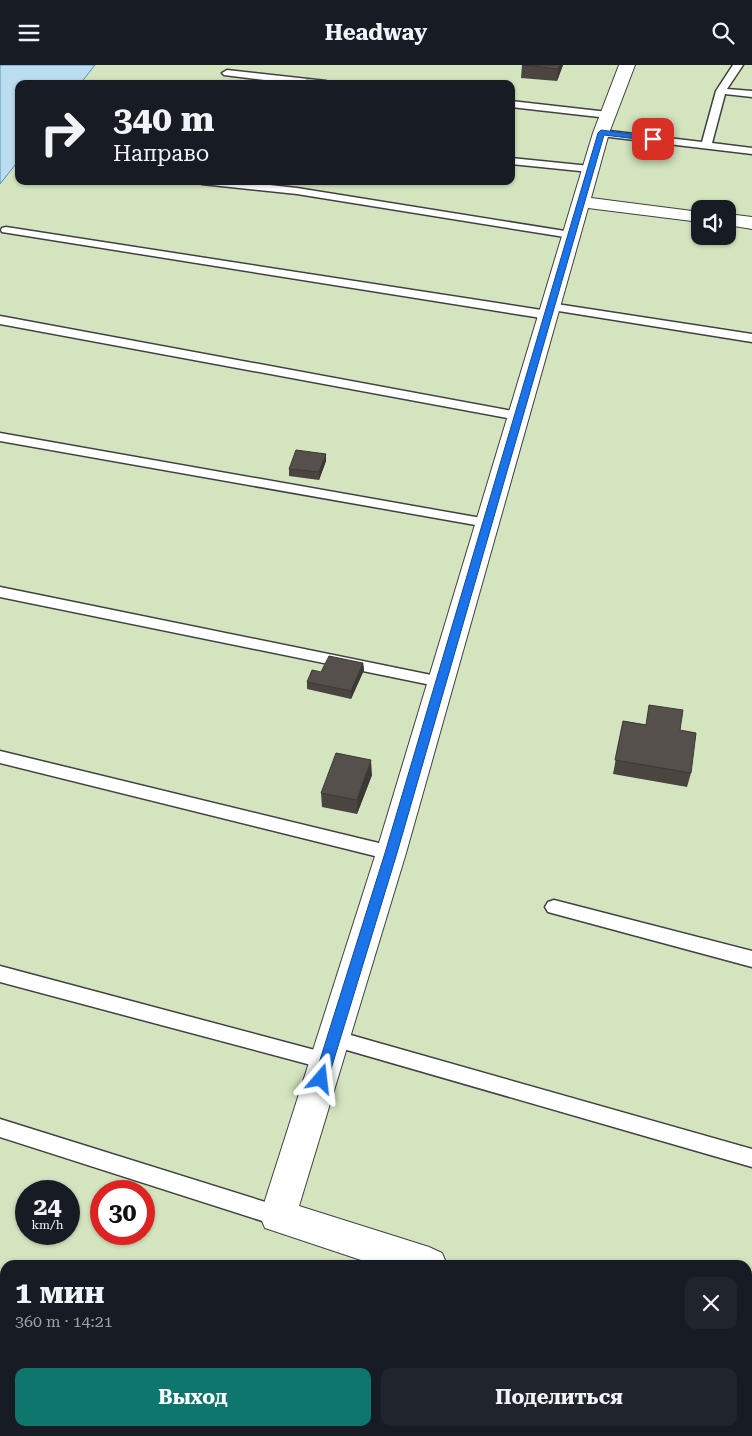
<!DOCTYPE html>
<html lang="ru">
<head>
<meta charset="utf-8">
<style>
	:root { --surface:#171b24; --page:#20242c; --text:#f1f3f6; --muted:#9ea1a6; --accent:#0f766e }
	body { margin:0; font-family:"Roboto Serif",serif; background:var(--page); color:var(--text); height:100vh; display:flex; flex-direction:column; font-size:19px; white-space:nowrap }
	* { box-sizing:border-box; margin:0 }
	p { font-size:16px; color:var(--muted) }
	.icon { flex:none; width:28px; height:28px; fill:none; stroke:currentColor; stroke-width:2; stroke-linecap:round; stroke-linejoin:round }
	.map { position:relative; flex:1; overflow:hidden }
	.details { position:absolute; left:0px; top:1195px; width:752px; height:176px; display:flex; flex-direction:column; background:var(--surface); border-radius:15px 15px 0 0; box-shadow:0 1px 4px #0004 }
	.details>* { flex:none }
	.guide { position:absolute; left:15px; top:15px; width:500px; height:105px; border-radius:10px; box-shadow:0 1px 4px #0004; background:#171b24; color:var(--text); overflow:hidden }
	.tools { position:absolute; left:691px; top:135px; display:grid; gap:10px }
	.tools a { display:grid; place-items:center; width:45px; height:45px; border-radius:10px; background:var(--surface); box-shadow:0 1px 4px #0004; font-size:25px }
	.speed { position:absolute; left:15px; top:1115px; display:flex; gap:10px; font-size:25px; font-weight:700; text-align:center }
	.speed>* { display:grid; place-content:center; width:65px; height:65px; border-radius:50%; background:var(--surface); box-shadow:0 1px 4px #0004; line-height:1 }
	.speed small { font-size:12px; font-weight:400 }
	.speed .limit { border:8px solid #d22; background:#fff; color:#111 }
	.pin { position:absolute; display:grid; place-items:center; width:42px; height:42px; color:#fff; margin:-21px; border-radius:10px; box-shadow:0 2px 8px #0006 }
	.me { position:absolute; width:55px; margin:-28px; rotate:17deg; stroke-linejoin:round; filter:drop-shadow(0 0 4px #0008) }
	.turn { display:flex; align-items:center; gap:18px; height:105px; padding:0 15px; font-size:22px }
	.turn .icon { width:65px; height:65px; stroke-width:2.5 }
	.turn b { display:block; font-size:35px; line-height:42px }
	.round { display:grid; place-items:center; flex:none; width:52px; height:52px; border-radius:10px; background:var(--page) }
	.headline { display:flex; align-items:center; justify-content:space-between; height:85px; padding:0 15px }
	h1 { font-size:30px; font-weight:700; line-height:38px }
	.cta { display:flex; gap:10px; margin-top:auto; padding:10px 15px }
	.cta a { flex:1; height:58px; border-radius:10px; background:var(--accent); color:#fff; font-size:20px; font-weight:700; line-height:58px; text-align:center }
	.cta a+a { background:var(--page); color:var(--text) }
	header { display:flex; justify-content:space-between; align-items:center; height:65px; padding:0 15px; background:var(--surface); font-size:22px; font-weight:700 }
	.map>svg:first-child { display:block }
	.green { fill:#d3e4bf; fill-rule:evenodd }
	.water { fill:#bcddef; stroke:#4b93be }
	.lines { fill:none; stroke-linecap:round; stroke-linejoin:round }
	.lane-casing { stroke:#414141; stroke-width:3 }
	.street-casing { stroke:#414141; stroke-width:2 }
	.lane { fill:#fff; fill-rule:evenodd }
	.street { fill:#fff; fill-rule:evenodd }
	.wall { fill:#4a4541 }
	.shaded-wall { fill:#3c3835 }
	.building { fill:#56504c; stroke:#3c3835 }
	.route { fill:#1a73e8; stroke:#114b97 }
</style>
</head>
<body>
<header><svg class="icon" aria-label="menu" viewBox="0 0 24 24"><path d="M4 6h16M4 12h16M4 18h16"/></svg>Headway<svg class="icon" aria-label="search" viewBox="0 0 24 24"><circle cx="10" cy="10" r="6"/><path d="M15 15l6 6"/></svg></header>
<div class="map">
<svg width="752" height="1371" viewBox="0 0 752 1371">
	<rect width="100%" height="100%" fill="#fdfbf2"/>
	<!-- green -->
	<path class="green" d="M0 0H752V1371H0ZM19 19H511V116H19ZM700 144H728V171H700ZM26 1126H69V1169H26ZM101 1126H144V1169H101ZM5 1200H748V1366H5Z"/>
	<!-- water -->
	<path class="water" d="M0 0H95L80 19H19V95L0 119Z"/>
	<g class="lines">
		<!-- lane casing -->
		<g class="lane-casing">
			<path id="lane" d="M733 0H743L727 24 752 26V32L725 29 712 78 752 83V89L601 71 596 68 601 65 702 77 716 26Z
				M227 5 326 16 331 19H298L224 10 222 8Z
				M511 36 608 47 613 50 608 53 511 42Z
				M511 93 590 101 595 104 590 107 511 99Z
				M197 116H234L297 123 571 167 576 170 571 173 297 129 202 119Z
				M6 162 548 246 554 250 548 254 2 167 1 165 2 163Z
				M550 238 752 269V277L546 244 544 242Z
				M0 251 518 347 524 351 518 355 0 259Z
				M0 368 487 454 492 455 494 458 492 461 487 462 0 376Z
				M0 522 441 612 446 613 449 617 446 621 441 622 0 532Z
				M0 686 391 781 397 783 400 788 397 793 391 795 0 698Z
				M554 835 752 886V902L548 847 545 842 548 837Z
				M0 901 326 988 333 990 336 996 333 1002 326 1004 0 917Z
				M333 965 752 1084V1102L333 981 326 979 323 973 326 967Z
				M0 1054 278 1141 285 1144 288 1151 285 1158 278 1161 0 1072Z
				M0 1329 5 1331V1353L0 1351Z
				M60 1366H94L96 1371H61Z"/>
		</g>
		<!-- street casing -->
		<g class="street-casing">
			<path id="street" d="M619 0H635L609 68 591 133 700 147V157L588 143 406 788 299 1141 429 1182 442 1188 447 1200H376L265 1163 260 1151 376 788 593 68Z
				M728 149 752 152V164L728 160Z
				M748 1284 752 1285V1323L748 1322Z"/>
		</g>
		<!-- lane -->
		<use href="#lane" class="lane"/>
		<!-- street -->
		<use href="#street" class="street"/>
	</g>
	<!-- wall -->
	<path class="wall" d="M522 0H563L557 16 521 13Z
		M326 396 319 415 289 411V404Z
		M363 598 364 605 351 634 307 624V617L321 607Z
		M623 656 680 665 691 708 687 722 613 709Z
		M372 710 357 749 322 742 321 728Z"/>
	<!-- shaded-wall -->
	<path class="shaded-wall" d="M560 0H563L557 16 558 4Z
		M326 389V396L319 415V407Z
		M363 598 364 605 351 634V626Z
		M371 695 372 710 357 749V735Z"/>
	<!-- building -->
	<path class="building" d="M522 0H560L558 4Z
		M306 15 329 17 327 19H303Z
		M296 385 326 389 319 407 289 404Z
		M329 591 363 598 351 626 307 617 312 605 321 607Z
		M649 640 683 645 680 665 696 668 691 708 615 695 623 656 646 660Z
		M336 688 371 695 357 735 321 728Z"/>
	<!-- route -->
	<path class="route" d="M601 65 653 72 657 74 653 76 604 70 397 788 328 1014 326 1018 321 1020 316 1018 314 1014 385 788 598 68Z"/>
</svg>
<div class="tools">
<a><svg class="icon" aria-label="sound" viewBox="0 0 24 24"><path d="M4 9h4l5-4v14l-5-4H4zM17 9q2 3 0 6"/></svg></a>
</div>
<div class="speed"><div>24<small>km/h</small></div><div class="limit">30</div></div>
<div class="pin" style="left:653px;top:74px;background:#d93025"><svg class="icon" aria-label="arrive" viewBox="0 0 24 24"><path d="M6 21V4h12l-3 4 3 4H6"/></svg></div>
<svg class="me" style="left:321px;top:1014px" viewBox="-20 -20 40 40"><path d="M0-17L14 15 0 8-14 15z" fill="#1a73e8" stroke="#fff" stroke-width="4"/></svg>
<div class="guide">
<div class="turn"><svg class="icon" aria-label="right" viewBox="0 0 24 24"><path d="M7 20v-9h11M14 6l5 5-5 5"/></svg><div><b>340 m</b>Направо</div></div>
</div>
<section class="details">
<div class="headline"><div><h1>1 мин</h1><p>360 m · 14:21</p></div><a class="round"><svg class="icon" aria-label="close" viewBox="0 0 24 24"><path d="M6 6l12 12M18 6L6 18"/></svg></a></div>
<div class="cta"><a>Выход</a><a>Поделиться</a></div>
</section>
</div>
</body>
</html>
